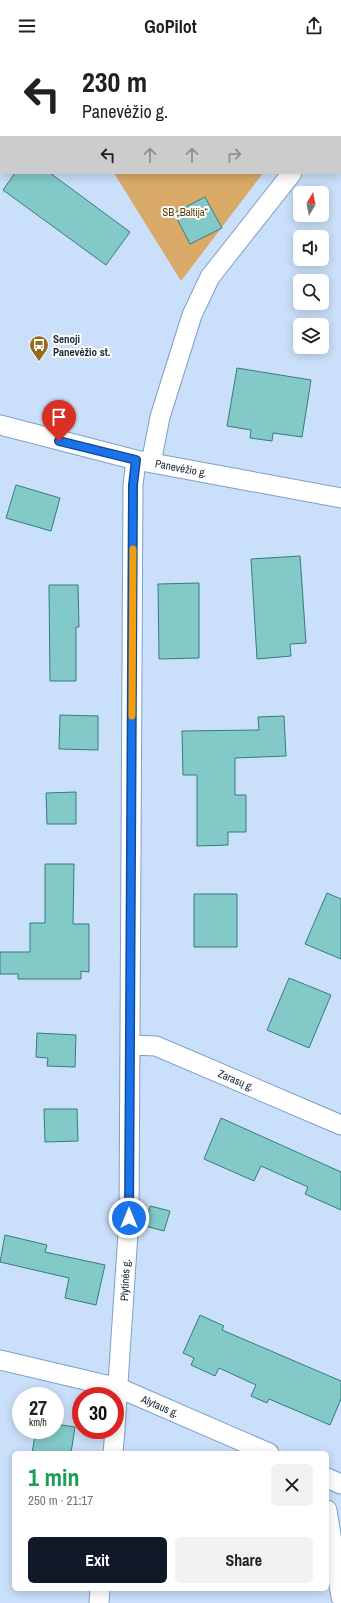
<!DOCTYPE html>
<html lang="en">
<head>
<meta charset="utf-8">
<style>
	:root { --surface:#fff; --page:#f2f2f2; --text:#202124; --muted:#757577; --accent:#111827 }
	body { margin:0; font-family:"Archivo Narrow",sans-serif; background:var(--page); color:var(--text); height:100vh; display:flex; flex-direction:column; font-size:15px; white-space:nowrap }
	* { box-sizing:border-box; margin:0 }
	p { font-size:13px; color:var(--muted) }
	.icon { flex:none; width:22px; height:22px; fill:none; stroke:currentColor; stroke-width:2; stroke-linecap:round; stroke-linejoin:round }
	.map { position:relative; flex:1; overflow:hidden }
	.sheet { position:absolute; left:12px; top:1399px; width:317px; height:140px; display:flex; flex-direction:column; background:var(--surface); border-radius:6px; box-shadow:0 2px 10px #0003 }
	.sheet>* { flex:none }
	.hud { position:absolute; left:0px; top:0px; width:341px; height:122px; box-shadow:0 2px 10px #0003; background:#fff; color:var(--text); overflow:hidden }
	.needle { width:26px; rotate:10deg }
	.controls { position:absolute; left:293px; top:134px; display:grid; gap:8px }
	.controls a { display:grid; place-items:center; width:36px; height:36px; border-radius:6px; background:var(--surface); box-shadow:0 2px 10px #0003; font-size:20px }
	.speed { position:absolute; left:12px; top:1335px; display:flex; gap:8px; font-size:20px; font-weight:700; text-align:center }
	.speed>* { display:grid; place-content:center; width:52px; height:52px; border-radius:50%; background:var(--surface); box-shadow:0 2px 10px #0003; line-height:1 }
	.speed small { font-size:10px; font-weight:400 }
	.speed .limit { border:6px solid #d22; background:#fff; color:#111 }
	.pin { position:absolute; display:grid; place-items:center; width:34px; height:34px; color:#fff; margin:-41px -17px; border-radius:50% 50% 50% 0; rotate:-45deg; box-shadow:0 0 4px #0007 }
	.pin .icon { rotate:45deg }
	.me { position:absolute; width:44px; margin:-22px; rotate:0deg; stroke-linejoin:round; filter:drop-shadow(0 0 3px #0008) }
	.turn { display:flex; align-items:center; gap:14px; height:84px; padding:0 16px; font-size:18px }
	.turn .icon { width:52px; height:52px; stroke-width:2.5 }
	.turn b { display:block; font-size:28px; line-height:34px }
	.lanes { display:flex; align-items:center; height:38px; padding:0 16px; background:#0003; justify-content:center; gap:20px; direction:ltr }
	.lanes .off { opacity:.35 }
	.round { display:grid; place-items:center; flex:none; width:42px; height:42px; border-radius:6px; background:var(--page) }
	.headline { display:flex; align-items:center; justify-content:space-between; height:68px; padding:0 16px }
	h1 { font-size:24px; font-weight:700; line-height:30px; color:#1e9e55 }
	.cta { display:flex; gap:8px; margin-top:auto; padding:8px 16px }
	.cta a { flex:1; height:46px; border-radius:6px; background:var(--accent); color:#fff; font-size:16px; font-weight:700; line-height:46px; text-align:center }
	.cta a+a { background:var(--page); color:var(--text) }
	header { display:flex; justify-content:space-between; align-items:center; height:52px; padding:0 16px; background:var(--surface); font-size:18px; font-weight:700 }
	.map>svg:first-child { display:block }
	.green { fill:#d9a967 }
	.building { fill:#82c9c8; stroke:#357d7c }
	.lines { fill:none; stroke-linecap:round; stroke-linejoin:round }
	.street-casing { stroke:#7e9fc8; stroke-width:21 }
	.street { stroke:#fff; stroke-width:19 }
	.route-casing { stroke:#114b97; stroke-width:10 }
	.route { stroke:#1a73e8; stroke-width:7 }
	.slow { stroke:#f59e0b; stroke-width:7 }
	.labels { text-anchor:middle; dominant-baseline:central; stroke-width:4; stroke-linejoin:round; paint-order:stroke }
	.park-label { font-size:11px; fill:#5e3e07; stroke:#fefefe }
	.poi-label { font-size:11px; font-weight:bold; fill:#182535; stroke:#fefefe; text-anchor:start }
	.street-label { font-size:11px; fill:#182535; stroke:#fefefe }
</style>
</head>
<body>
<header><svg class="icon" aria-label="menu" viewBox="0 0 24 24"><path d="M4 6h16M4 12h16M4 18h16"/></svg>GoPilot<svg class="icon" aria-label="share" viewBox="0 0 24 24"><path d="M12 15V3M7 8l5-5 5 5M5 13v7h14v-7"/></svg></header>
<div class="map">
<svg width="341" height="1551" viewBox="0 0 341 1551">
	<rect width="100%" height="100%" fill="#cadff9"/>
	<!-- green -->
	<path class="green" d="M40 0H341V19L340 21V1Z
		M114 121H263L181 229Z"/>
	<!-- building -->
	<path class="building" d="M15 121H50L130 180 106 213 3 138Z
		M205 145 222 176 190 192 174 161Z
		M237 316 311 328 302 385 273 381 272 389 250 386 251 378 227 374Z
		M16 433 60 446 51 479 6 466Z
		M300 504 306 591 290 592 291 604 257 607 251 507Z
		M199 531V606L159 607 158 532Z
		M49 533H78L79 575H76V629H50Z
		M60 663 98 664V698L59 697Z
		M284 664 286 704 235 706V743H246V780H228V793L197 794V723H183L182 679 259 678 258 665Z
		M76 740V772H47L46 741Z
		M45 812H74L73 872H89V920L81 919V927H18V922H0V900H30V871H45Z
		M327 841 341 847V907L305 892Z
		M194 842H237V895H194Z
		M289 926 331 943 309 996 267 978Z
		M37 981 76 983 75 1015 47 1014 48 1006 36 1005Z
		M44 1057H77L78 1089 45 1090Z
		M221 1066 341 1120V1158L305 1142 308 1135 261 1114 254 1129 204 1107Z
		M150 1154 170 1159 164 1179 145 1174Z
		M5 1183 47 1193 45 1200 105 1213 96 1253 65 1246 69 1226 0 1210Z
		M200 1263 224 1274 222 1278 341 1329V1347L330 1373 269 1347 267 1351 251 1344 256 1333 219 1316 215 1324 191 1313 194 1306 183 1301Z
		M55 1372 75 1375 71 1401H32L36 1378H55Z"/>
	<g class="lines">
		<!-- street casing -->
		<g class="street-casing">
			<path id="street" d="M240 0 241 1
				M340 58 341 57
				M0 373 136 408 341 446
				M151 411 160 365 192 263 210 225 292 121
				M130 993 156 994 341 1073
				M0 1308 119 1336 269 1401
				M115 1376 129 1166 133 433 136 408
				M113 1401 115 1378
				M327 1426 341 1432
				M327 1458 341 1545
				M99 1551 100 1537"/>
		</g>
		<!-- street -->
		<use href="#street" class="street"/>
	</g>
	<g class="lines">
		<!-- route casing -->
		<g class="route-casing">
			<path id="route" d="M59 389 136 408 133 433 129 1166"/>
		</g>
		<!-- route -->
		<use href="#route" class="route"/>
		<!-- slow -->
		<path class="slow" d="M132 664 133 497"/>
	</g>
	<!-- icons -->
	<defs>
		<g id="bus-pin" transform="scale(1)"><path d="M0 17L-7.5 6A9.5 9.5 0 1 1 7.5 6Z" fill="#99691b" stroke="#fefefe"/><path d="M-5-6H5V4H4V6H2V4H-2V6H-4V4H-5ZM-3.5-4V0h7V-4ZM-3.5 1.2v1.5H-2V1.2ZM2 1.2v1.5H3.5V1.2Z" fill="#fff"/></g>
	</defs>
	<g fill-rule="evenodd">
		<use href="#bus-pin" x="39" y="293"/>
	</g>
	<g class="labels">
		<!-- park labels -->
		<g class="park-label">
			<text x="185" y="160">SB „Baltija“</text>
		</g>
		<!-- poi labels -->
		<g class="poi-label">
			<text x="53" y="287">Senoji<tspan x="53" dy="13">Panevėžio st.</tspan></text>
		</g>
		<!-- street labels -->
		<g class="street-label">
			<text transform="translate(181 416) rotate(11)">Panevėžio g.</text>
			<text transform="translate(236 1028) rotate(23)">Zarasų g.</text>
			<text transform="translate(125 1228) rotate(-87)">Plytinės g.</text>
			<text transform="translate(160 1354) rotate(23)">Alytaus g.</text>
		</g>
	</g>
</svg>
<div class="controls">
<a><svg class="needle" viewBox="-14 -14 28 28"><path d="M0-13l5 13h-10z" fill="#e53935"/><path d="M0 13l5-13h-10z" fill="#757577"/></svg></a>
<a><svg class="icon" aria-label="sound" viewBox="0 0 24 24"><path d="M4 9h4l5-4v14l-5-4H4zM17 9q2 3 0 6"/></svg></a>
<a><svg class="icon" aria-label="search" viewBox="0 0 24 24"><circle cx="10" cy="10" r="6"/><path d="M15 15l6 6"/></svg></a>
<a><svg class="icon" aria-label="layers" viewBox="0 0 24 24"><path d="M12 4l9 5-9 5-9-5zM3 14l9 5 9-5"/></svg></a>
</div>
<div class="speed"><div>27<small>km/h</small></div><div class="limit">30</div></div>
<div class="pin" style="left:59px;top:389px;background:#d93025"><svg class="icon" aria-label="arrive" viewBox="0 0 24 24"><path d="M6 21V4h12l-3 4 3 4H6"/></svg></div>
<svg class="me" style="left:129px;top:1166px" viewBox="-20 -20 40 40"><circle r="17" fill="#1a73e8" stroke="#fff" stroke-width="3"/><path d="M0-11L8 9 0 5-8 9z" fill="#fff"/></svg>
<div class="hud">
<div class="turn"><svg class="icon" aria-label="left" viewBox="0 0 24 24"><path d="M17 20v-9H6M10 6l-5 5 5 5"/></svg><div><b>230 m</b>Panevėžio g.</div></div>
<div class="lanes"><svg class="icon" aria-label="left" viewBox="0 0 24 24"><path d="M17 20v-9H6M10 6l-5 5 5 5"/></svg><svg class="icon off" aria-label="ahead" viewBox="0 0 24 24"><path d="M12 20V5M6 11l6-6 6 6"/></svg><svg class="icon off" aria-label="ahead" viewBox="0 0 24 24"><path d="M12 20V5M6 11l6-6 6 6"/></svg><svg class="icon off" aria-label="right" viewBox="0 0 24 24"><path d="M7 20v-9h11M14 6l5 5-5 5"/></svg></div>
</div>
<section class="sheet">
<div class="headline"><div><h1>1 min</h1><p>250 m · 21:17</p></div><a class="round"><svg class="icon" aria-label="close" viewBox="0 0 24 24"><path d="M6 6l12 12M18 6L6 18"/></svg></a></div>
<div class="cta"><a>Exit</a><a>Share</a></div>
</section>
</div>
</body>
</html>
